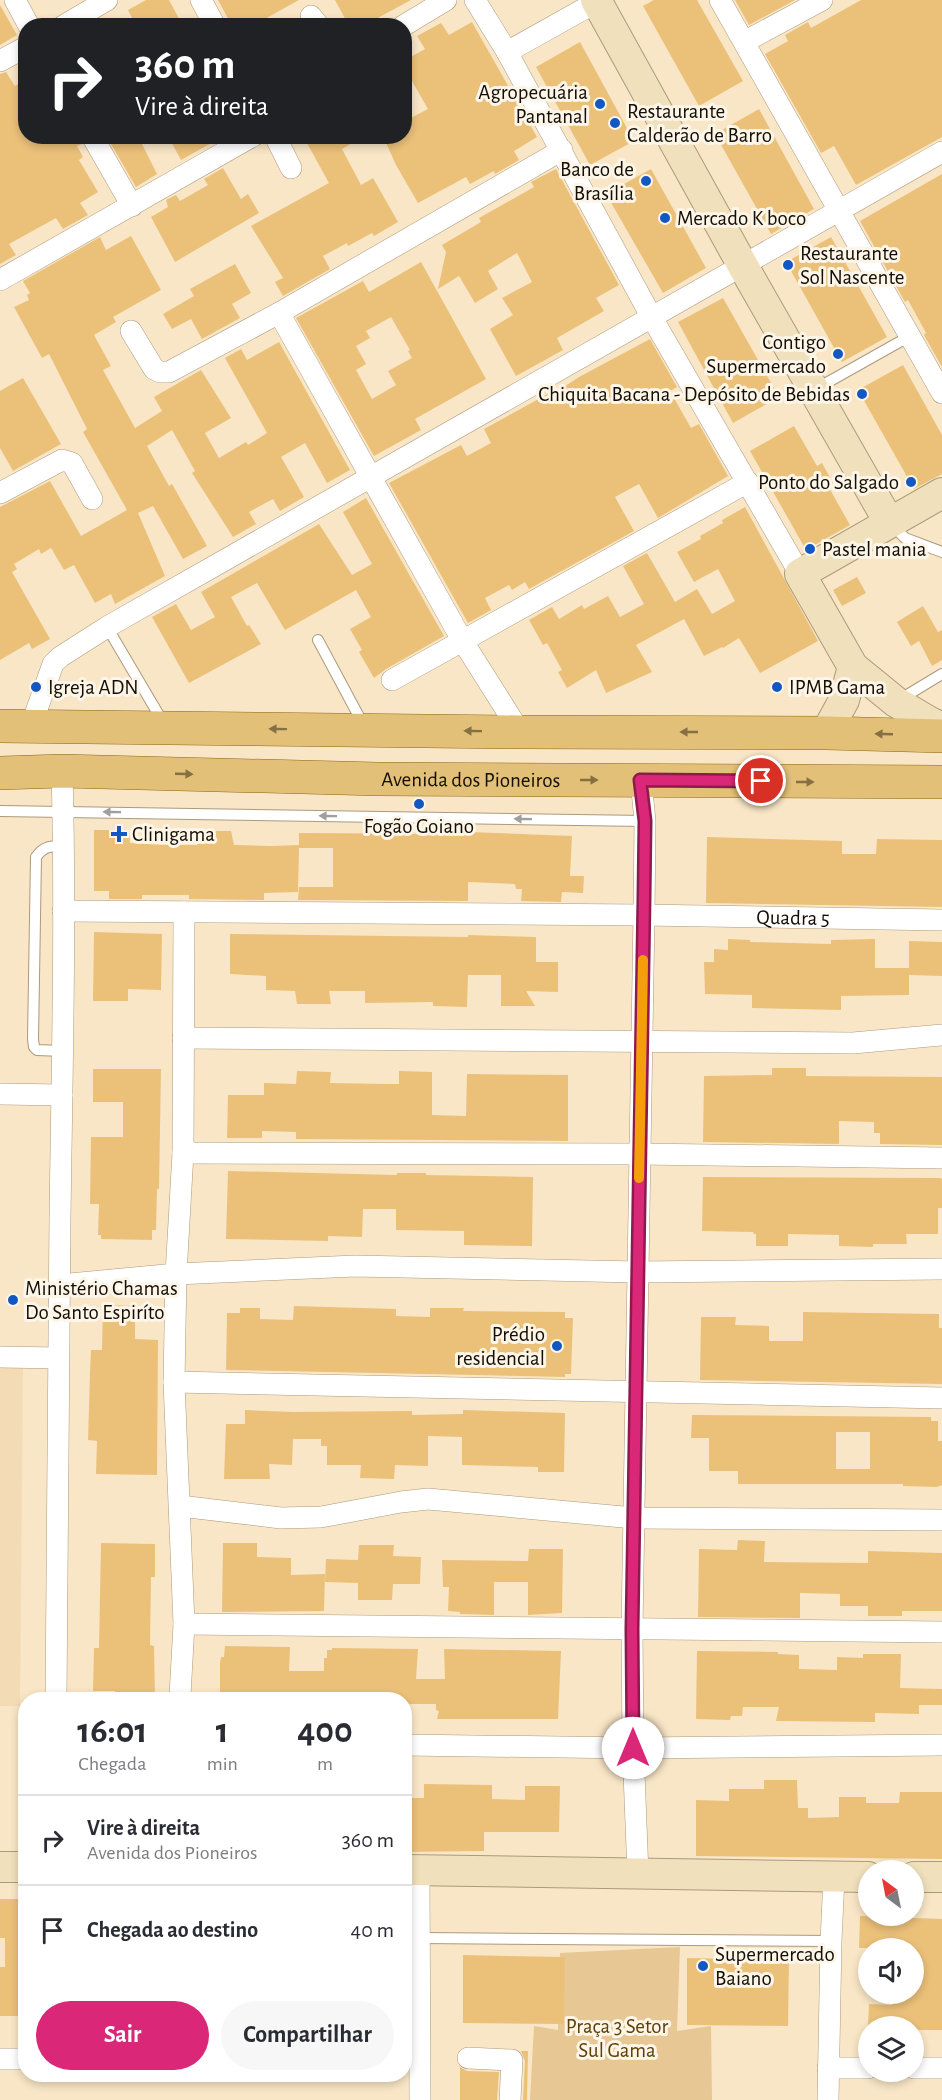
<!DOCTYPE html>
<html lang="pt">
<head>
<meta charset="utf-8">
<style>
	:root { --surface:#fff; --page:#f7f7f7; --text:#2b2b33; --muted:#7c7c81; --line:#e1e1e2; --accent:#db2777 }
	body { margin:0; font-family:"Alegreya Sans",sans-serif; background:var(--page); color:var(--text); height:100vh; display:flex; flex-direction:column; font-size:22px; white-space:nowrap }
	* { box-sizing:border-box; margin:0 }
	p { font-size:20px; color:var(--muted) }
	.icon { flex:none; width:33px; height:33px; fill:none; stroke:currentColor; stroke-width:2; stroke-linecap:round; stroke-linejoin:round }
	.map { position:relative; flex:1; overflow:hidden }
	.side { position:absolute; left:18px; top:1692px; width:394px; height:390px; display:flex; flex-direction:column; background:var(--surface); border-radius:24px; box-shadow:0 3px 9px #0003 }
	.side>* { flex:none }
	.top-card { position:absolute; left:18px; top:18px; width:394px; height:126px; border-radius:24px; box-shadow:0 3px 9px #0003; background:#202124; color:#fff; overflow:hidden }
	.needle { width:39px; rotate:328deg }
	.fabs { position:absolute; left:858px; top:1860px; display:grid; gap:12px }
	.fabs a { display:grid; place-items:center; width:66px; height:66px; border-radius:50%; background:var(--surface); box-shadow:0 3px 9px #0003; font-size:30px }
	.pin { position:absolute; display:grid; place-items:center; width:51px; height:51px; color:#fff; margin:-26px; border:3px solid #fff; border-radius:50%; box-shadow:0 2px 6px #0007 }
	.me { position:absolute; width:66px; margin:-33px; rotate:0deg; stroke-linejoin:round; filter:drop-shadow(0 0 4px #0008) }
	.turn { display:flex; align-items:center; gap:21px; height:126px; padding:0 18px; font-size:27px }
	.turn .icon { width:78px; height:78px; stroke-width:2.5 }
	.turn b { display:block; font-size:42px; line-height:51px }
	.eta { display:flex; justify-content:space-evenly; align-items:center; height:102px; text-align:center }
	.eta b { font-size:36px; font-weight:600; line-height:42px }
	.primary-button { display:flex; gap:12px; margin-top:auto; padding:12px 18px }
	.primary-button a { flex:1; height:69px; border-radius:36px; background:var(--accent); color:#fff; font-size:24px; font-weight:600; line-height:69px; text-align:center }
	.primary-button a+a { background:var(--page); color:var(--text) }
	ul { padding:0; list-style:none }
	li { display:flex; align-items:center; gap:18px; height:90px; padding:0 18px; border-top:2px solid var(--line) }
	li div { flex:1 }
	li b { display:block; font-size:22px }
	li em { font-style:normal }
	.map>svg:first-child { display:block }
	.built { fill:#f3dcb5 }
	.green { fill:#e7c793 }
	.building { fill:#ebc17a; fill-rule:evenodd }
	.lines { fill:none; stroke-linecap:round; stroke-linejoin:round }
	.lane-casing { stroke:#ac9a7c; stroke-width:12 }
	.street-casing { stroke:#ac9a7c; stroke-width:22 }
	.secondary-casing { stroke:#ac9a7c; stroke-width:32 }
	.primary-casing { stroke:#8d6614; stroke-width:34 }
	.lane { stroke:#fff; stroke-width:10 }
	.street { stroke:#fff; stroke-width:21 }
	.secondary { stroke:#f0e0bb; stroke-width:30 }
	.primary { stroke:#e2c077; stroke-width:33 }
	.oneway { fill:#856f43 }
	.oneway2 { fill:#a19e9b }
	.route-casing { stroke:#8e194d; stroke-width:15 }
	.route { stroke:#db2777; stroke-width:10 }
	.slow { stroke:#f59e0b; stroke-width:10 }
	.poi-dot { fill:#1357c2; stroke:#fcf5e8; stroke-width:2 }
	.labels { text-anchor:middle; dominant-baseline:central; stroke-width:6; stroke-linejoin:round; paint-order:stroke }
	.poi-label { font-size:21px; fill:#140d04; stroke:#fcf5e8; text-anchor:start }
	.street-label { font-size:21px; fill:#140d04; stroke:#fcf5e8 }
	.park-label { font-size:21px; fill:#5d4106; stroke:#fcf5e8 }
</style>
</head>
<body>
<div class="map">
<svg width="942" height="2100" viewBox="0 0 942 2100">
	<rect width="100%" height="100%" fill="#f9e6c6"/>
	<!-- built -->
	<path class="built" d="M0 1367 23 1368 20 1706H0Z"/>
	<!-- green -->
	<path class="green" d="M680 1947 677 2031 711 2026 712 2100H530L534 2026 558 2030 560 1953Z"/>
	<!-- building -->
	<path class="building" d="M146 0H169L183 26H136L128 10Z
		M218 0H299L252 26H232Z
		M335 0H411L372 21 374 26H349Z
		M654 0H697L743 81 699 106 643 6Z
		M735 0H795L749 25Z
		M861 0H942V137L856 185 834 146 821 153 765 54 788 41 785 35 808 22 811 28Z
		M0 5 17 35 0 45Z
		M472 22 537 137 514 151 519 160 495 174 494 171 470 184 466 177 418 203 396 165 383 136H405V121L428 109 405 69V60L425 49 417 36 441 23 449 35Z
		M580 42 634 141 590 165 536 67Z
		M6 72 15 86 26 80V136H79L82 144 77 146 83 157 79 160 98 192 80 203 88 215 63 229 56 218 9 244 16 255 0 264V74Z
		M759 109 814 209 771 234 715 134Z
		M125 136H138L157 174 136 187 111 144Z
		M168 136H224L181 160Z
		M303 136H364L342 149 361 185 373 178 398 222 374 236 372 233 348 246 347 243 323 256 330 269 283 296 275 282 283 278 251 226 329 183Z
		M223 168 241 199 248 194 259 213 175 262 151 217 168 207 166 200 176 195 180 201 208 185 204 179Z
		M556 169 619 285 596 298 604 311 557 338 563 350 516 376 490 329 513 315 502 298 532 282 517 253 488 271 498 289 475 303 459 276 438 289 446 252 442 245 481 222 479 218 534 187 531 182Z
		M651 169 706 268 663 293 606 194Z
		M942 174V367L924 335 926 333 908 300 905 302 860 221Z
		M131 236 161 290 113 317 116 322 94 335 111 366 103 370 135 428 162 411 154 397 201 370 231 418 205 433 219 458 246 442 248 445 267 433 225 358 241 349 247 360 279 342 350 470 327 483 305 443 281 457 304 497 280 511 273 499 249 512 256 524 233 537 192 473 195 471 172 430 147 446 169 486 172 484 207 546 183 559 153 506 138 513 165 576 115 604 111 594 95 603 74 565 64 570 51 548 41 554 39 549 14 564 17 569 12 572 50 639 32 649 29 643 0 660V507L50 481 81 536 127 510 83 432 87 429 49 354 42 358 14 307 29 300 27 295 30 293 23 281 100 237 106 250Z
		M831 237 887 337 842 362 786 262Z
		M421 262 486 379 415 419 421 430 374 456 296 318 363 281 369 292ZM391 317 410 350 408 351 412 358 388 371 396 385 372 399 356 370 366 364 356 346 370 338 366 331Z
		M235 264 251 293 232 304 240 318 202 339 191 319 172 329 163 314 194 296 190 289Z
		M723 298 779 397 733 423 678 322Z
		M650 339 677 387 670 391 691 428 699 424 728 476 658 518 639 484 615 497 634 531 529 589 525 582 512 590 509 585 485 598 491 610 468 623 389 483 461 445 467 456 491 443 484 429 555 390 556 392 579 377Z
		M903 365 942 435V474L914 489 858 390Z
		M23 378 61 444 13 471 0 448V391Z
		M794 426 817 466 822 463 833 483 828 486 850 525 806 550 750 451Z
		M366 498 444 636 386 669 374 678 359 652 362 650 350 629 371 617 356 590 285 630 257 583 231 597 247 626 249 625 261 644 189 683 152 617 176 604 191 630 215 617 201 592 319 524 352 575 372 564 343 512Z
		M745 507 818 641 760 673 739 638 723 648 722 647 704 656 684 619 636 645 652 672 606 693 596 670 567 688 558 672 562 670 547 643 543 645 529 620 552 607 559 619 582 605 584 609 608 596 620 617 644 604 623 566 647 553 675 602 697 589 712 614 735 601 718 569 694 582 677 552 701 539 700 536 723 523 722 520Z
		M857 577 866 593 842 606 833 590Z
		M923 606 938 632 942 630V660L932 666 919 641 911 646 897 622Z
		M94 830H129L130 843 163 845H197V831H231L234 845 272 846 299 845V833L469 834V832L572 836 570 876H584L583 893 562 892 561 902 521 901 522 889H516L515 884 468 882V901L298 900 299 887H333V848H299L298 892 264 893V900L189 899V895H142V899H109V891H94Z
		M707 837 842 841V854H876L877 839 942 840V907L706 903Z
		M94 932 162 934 161 990 128 989V1001H93Z
		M230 934 468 937V935L536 937V962H558V992L526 991 535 1006H501V975H468L467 1007 433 1006V1002L365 1003V991H329L331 1004H297L295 991 266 990V976L230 974Z
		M728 939 750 940V942L831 944V940L875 939V968H909V995L841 996V1010L752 1008V995L705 994 704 962H714V949L728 950Z
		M909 941 942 942V976L909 975Z
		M772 1068H806V1076L942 1077V1145L880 1144V1133H874V1122L839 1121V1144L703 1142 704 1076 772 1075Z
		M93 1069H161L159 1189H157L156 1230H152V1240L101 1239V1235H98L99 1204H90L91 1137H123V1102H93Z
		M297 1071 331 1072 330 1083 386 1084H399V1071L432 1072V1115L466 1116 467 1074 568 1075V1141L296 1139V1132L262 1131V1138H227L228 1095H264V1083L296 1084Z
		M228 1171 397 1175V1173H426V1175L533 1177 532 1246 464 1245V1231L396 1230V1209H363L362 1237 328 1236V1241L226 1239Z
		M703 1177 940 1178 942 1179V1208H938V1234H906L907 1244H873V1247L839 1246V1235L788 1234V1246H756V1234H754L753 1232 702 1231Z
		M103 1305 135 1306V1339L158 1340 157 1475 96 1474 97 1441 88 1440 90 1373 91 1350H102Z
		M294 1306 396 1309V1316L430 1317V1308H464L463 1311 565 1312V1318H573L571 1374H565V1377L226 1370 227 1313H240V1308H260V1319L293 1320Z
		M803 1312 939 1314V1328H942V1384L700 1380 701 1317H736L735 1325 769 1326V1341H803Z
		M245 1410 293 1412 412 1411V1415L463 1414V1410L565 1413 564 1472H538V1467L462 1465V1437L428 1436V1466L395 1465 394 1479 360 1478 361 1465H327V1446H321V1439H293L292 1465 269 1464 270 1479H224L226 1424H245Z
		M692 1415 931 1417V1421H938V1441H942V1485L937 1487 903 1486V1484H738V1471H709V1438H691ZM836 1432H870V1469H836Z
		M738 1540 765 1541 764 1562 868 1563V1551L942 1553V1611H902V1616H868V1606H840V1594L800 1593V1618L698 1617 699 1549 737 1550Z
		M101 1543 155 1544V1577H151L150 1645 154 1646 155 1700H115V1691H93L94 1648H99Z
		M223 1543H257V1557L291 1558V1575L325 1574 324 1611 222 1612Z
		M359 1545H394L393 1556 421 1557 420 1584H393L392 1600H358V1583L325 1582 326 1559 358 1560Z
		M529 1549H563L562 1613 528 1615V1582H494V1615L460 1614V1612L448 1611 449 1587H443L442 1560 528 1561Z
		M225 1646 290 1647 289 1671H324V1658H327V1650H332V1648L418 1649 416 1679H445L444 1649 561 1651 558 1719H437L439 1711 436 1710V1704H405V1700H220V1663L221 1657H224Z
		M697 1651 778 1652V1654L799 1655V1669L837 1670V1657L863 1658V1654H901L900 1688 942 1689V1705H919V1714L875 1713V1722L776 1721 779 1707H743L742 1716H731L730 1720 696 1719Z
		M764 1780H797L798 1808H808V1818L839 1817V1797H866V1803H899L900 1792H942V1859L696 1856V1800L729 1801V1789H764Z
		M424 1784 492 1785V1799L525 1800V1786H560L559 1832H484V1851L405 1852V1798H424Z
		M0 1899H26V2016H0V1967H5V1938H0Z
		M860 1916 942 1919V2030H914V2026H868L869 2004 892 2005V1994H914V1948H859Z
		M463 1955 565 1957 564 2024 463 2023Z
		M687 1958 789 1960 788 2026 687 2025Z
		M521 2051H528L527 2100H523L525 2061Z
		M460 2067 467 2071 499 2072 497 2100H460Z"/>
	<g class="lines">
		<!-- lane casing -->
		<g class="lane-casing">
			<path id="lane" d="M814 390 910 336
				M891 524 905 538 942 552
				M107 627 163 722
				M318 640 363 724
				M899 700 942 674
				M0 811 645 821
				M63 1051 37 1050 34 1047 33 1039 36 857C44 846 51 845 64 848
				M420 1938 831 1941"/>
		</g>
		<!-- street casing -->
		<g class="street-casing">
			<g id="street">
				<path d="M15 0 29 26"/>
				<path d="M201 0 215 26"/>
				<path d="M475 0 507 52 651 316 800 574"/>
				<path d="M720 0 942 393"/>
				<path d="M311 16 319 26"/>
				<path d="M63 26 107 0"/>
				<path d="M403 26 446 0"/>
				<path d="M744 42 822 0"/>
				<path d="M507 52 600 0"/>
				<path d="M0 61 26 47"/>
				<path d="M92 136 132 206"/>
				<path d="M275 136 291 168"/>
				<path d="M0 280 253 136"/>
				<path d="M279 313 562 150"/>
				<path d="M131 331 154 369 160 372H169L279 313 462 640 520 732"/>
				<path d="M0 493 62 460 72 463 92 499"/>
				<path d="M392 680 748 482"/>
				<path d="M31 726 53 664 60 657 107 627 942 152"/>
				<path id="s1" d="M63 911 644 915 942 920"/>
				<path d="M183 1038 853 1043 942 1035"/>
				<path d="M0 1094 62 1095"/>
				<path d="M183 1153 639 1154 942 1158"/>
				<path d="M59 1285 176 1274 355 1266 637 1272 942 1269"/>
				<path d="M0 1357 58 1358"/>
				<path d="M174 1382 942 1398"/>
				<path d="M180 1506 281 1518 321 1517 401 1502 428 1499 634 1518 942 1520"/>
				<path d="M184 1624 942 1632"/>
				<path d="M180 1696 184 1624 174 1382 176 1274 183 1153 184 912"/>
				<path d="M56 1700C57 1539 58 1379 60 1219 62 1070 66 921 62 771"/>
				<path d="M405 1745 633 1748 942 1745"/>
				<path d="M419 1870 420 2100"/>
				<path d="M638 1874 633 1748 632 1629 644 915 645 821 641 780"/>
				<path d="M468 2058 512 2060 510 2100"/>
				<path d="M0 2059H26"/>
				<path d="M828 2068H868"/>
				<path d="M914 2068H942"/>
				<path d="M828 2100 831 1941 834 1877"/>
			</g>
		</g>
		<!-- secondary casing -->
		<g class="secondary-casing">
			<path id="secondary" d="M596 0 743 266 889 522
				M942 493 800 574 853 667 896 702 928 721 942 728
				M826 733 844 700 853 667
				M0 1867H26
				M405 1870 868 1877
				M914 1877H942"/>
		</g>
		<!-- primary casing -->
		<g class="primary-casing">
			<g id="primary">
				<path d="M0 726 520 732 826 733 942 736"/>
				<path id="s2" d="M0 773 62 771 378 779 942 782"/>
			</g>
		</g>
		<!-- lane -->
		<use href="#lane" class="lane"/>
		<!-- street -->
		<use href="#street" class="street"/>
		<!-- secondary -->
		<use href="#secondary" class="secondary"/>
		<!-- primary -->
		<use href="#primary" class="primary"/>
	</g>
	<!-- one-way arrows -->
	<defs><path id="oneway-solid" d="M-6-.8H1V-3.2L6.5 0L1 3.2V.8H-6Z" transform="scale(1.5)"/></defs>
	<g class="oneway">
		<use href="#oneway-solid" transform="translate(278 729) rotate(-179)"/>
		<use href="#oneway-solid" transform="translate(473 731) rotate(-179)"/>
		<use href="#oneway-solid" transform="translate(689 732) rotate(-180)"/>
		<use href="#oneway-solid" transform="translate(884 734) rotate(-178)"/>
		<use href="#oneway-solid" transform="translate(184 774) rotate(2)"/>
		<use href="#oneway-solid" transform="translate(589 780)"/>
		<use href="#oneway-solid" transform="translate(805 782)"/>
	</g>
	<g class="oneway2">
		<use href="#oneway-solid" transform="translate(112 812) rotate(-179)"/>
		<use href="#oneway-solid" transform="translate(328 816) rotate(-179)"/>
		<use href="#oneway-solid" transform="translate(523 819) rotate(-179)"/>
	</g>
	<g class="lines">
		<!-- route casing -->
		<g class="route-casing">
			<path id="route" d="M633 1748 632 1629 644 897 645 821 640 780 761 781"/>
		</g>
		<!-- route -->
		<use href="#route" class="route"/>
		<!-- slow -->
		<path class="slow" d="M639 1178 643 960"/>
	</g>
	<!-- markers -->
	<g class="poi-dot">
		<circle cx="600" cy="104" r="6"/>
		<circle cx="615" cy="123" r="6"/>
		<circle cx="646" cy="181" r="6"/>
		<circle cx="665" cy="218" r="6"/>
		<circle cx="788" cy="265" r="6"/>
		<circle cx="838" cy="354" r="6"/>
		<circle cx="862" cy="394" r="6"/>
		<circle cx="911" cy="482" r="6"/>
		<circle cx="810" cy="549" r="6"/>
		<circle cx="36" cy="687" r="6"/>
		<circle cx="777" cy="687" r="6"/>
		<circle cx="419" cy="804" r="6"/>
		<path d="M116 825h6v6h6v6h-6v6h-6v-6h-6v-6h6z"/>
		<circle cx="13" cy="1300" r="6"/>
		<circle cx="557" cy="1346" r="6"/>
		<circle cx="703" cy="1966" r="6"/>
	</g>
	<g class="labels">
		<!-- poi labels -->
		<g class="poi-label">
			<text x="588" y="92" text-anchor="end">Agropecuária<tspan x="588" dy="24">Pantanal</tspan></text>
			<text x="627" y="111">Restaurante<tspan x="627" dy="24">Calderão de Barro</tspan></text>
			<text x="634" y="169" text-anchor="end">Banco de<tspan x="634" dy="24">Brasília</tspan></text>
			<text x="677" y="218">Mercado K boco</text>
			<text x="800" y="253">Restaurante<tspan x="800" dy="24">Sol Nascente</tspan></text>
			<text x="826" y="342" text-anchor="end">Contigo<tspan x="826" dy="24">Supermercado</tspan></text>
			<text x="850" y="394" text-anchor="end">Chiquita Bacana - Depósito de Bebidas</text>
			<text x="899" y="482" text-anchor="end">Ponto do Salgado</text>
			<text x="822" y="549">Pastel mania</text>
			<text x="48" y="687">Igreja ADN</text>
			<text x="789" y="687">IPMB Gama</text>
			<text x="419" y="826" text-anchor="middle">Fogão Goiano</text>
			<text x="132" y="834">Clinigama</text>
			<text x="25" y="1288">Ministério Chamas<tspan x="25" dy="24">Do Santo Espiríto</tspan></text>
			<text x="545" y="1334" text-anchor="end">Prédio<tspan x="545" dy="24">residencial</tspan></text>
			<text x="715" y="1954">Supermercado<tspan x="715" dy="24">Baiano</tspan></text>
		</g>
		<!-- street labels -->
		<g class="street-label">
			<text stroke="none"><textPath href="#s2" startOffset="471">Avenida dos Pioneiros</textPath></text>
			<text stroke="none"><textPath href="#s1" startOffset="730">Quadra 5</textPath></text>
		</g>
		<!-- park labels -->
		<g class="park-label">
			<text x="617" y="2026">Praça 3 Setor<tspan x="617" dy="24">Sul Gama</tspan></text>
		</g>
	</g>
</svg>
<div class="fabs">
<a><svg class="needle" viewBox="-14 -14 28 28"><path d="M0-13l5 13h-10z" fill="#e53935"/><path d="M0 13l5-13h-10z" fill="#7c7c81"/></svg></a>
<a><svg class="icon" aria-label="sound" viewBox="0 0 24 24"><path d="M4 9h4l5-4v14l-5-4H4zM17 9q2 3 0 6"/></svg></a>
<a><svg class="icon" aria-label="layers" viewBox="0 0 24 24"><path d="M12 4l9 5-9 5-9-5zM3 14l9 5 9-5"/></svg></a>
</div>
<div class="pin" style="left:761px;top:781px;background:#d93025"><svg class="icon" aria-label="arrive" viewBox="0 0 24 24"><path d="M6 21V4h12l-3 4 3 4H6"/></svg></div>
<svg class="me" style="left:633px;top:1748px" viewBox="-20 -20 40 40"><circle r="19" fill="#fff"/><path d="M0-13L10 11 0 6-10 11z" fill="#db2777"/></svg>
<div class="top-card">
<div class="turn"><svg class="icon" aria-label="right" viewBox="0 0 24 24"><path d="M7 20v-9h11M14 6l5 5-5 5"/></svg><div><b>360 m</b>Vire à direita</div></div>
</div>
<section class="side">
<div class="eta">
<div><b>16:01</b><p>Chegada</p></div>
<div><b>1</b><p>min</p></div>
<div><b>400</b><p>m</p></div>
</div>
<ul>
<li><svg class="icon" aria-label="right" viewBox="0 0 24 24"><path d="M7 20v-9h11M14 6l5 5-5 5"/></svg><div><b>Vire à direita</b><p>Avenida dos Pioneiros</p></div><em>360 m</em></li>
<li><svg class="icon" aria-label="arrive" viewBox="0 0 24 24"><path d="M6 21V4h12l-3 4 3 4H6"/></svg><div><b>Chegada ao destino</b></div><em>40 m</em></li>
</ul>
<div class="primary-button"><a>Sair</a><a>Compartilhar</a></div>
</section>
</div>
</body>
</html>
